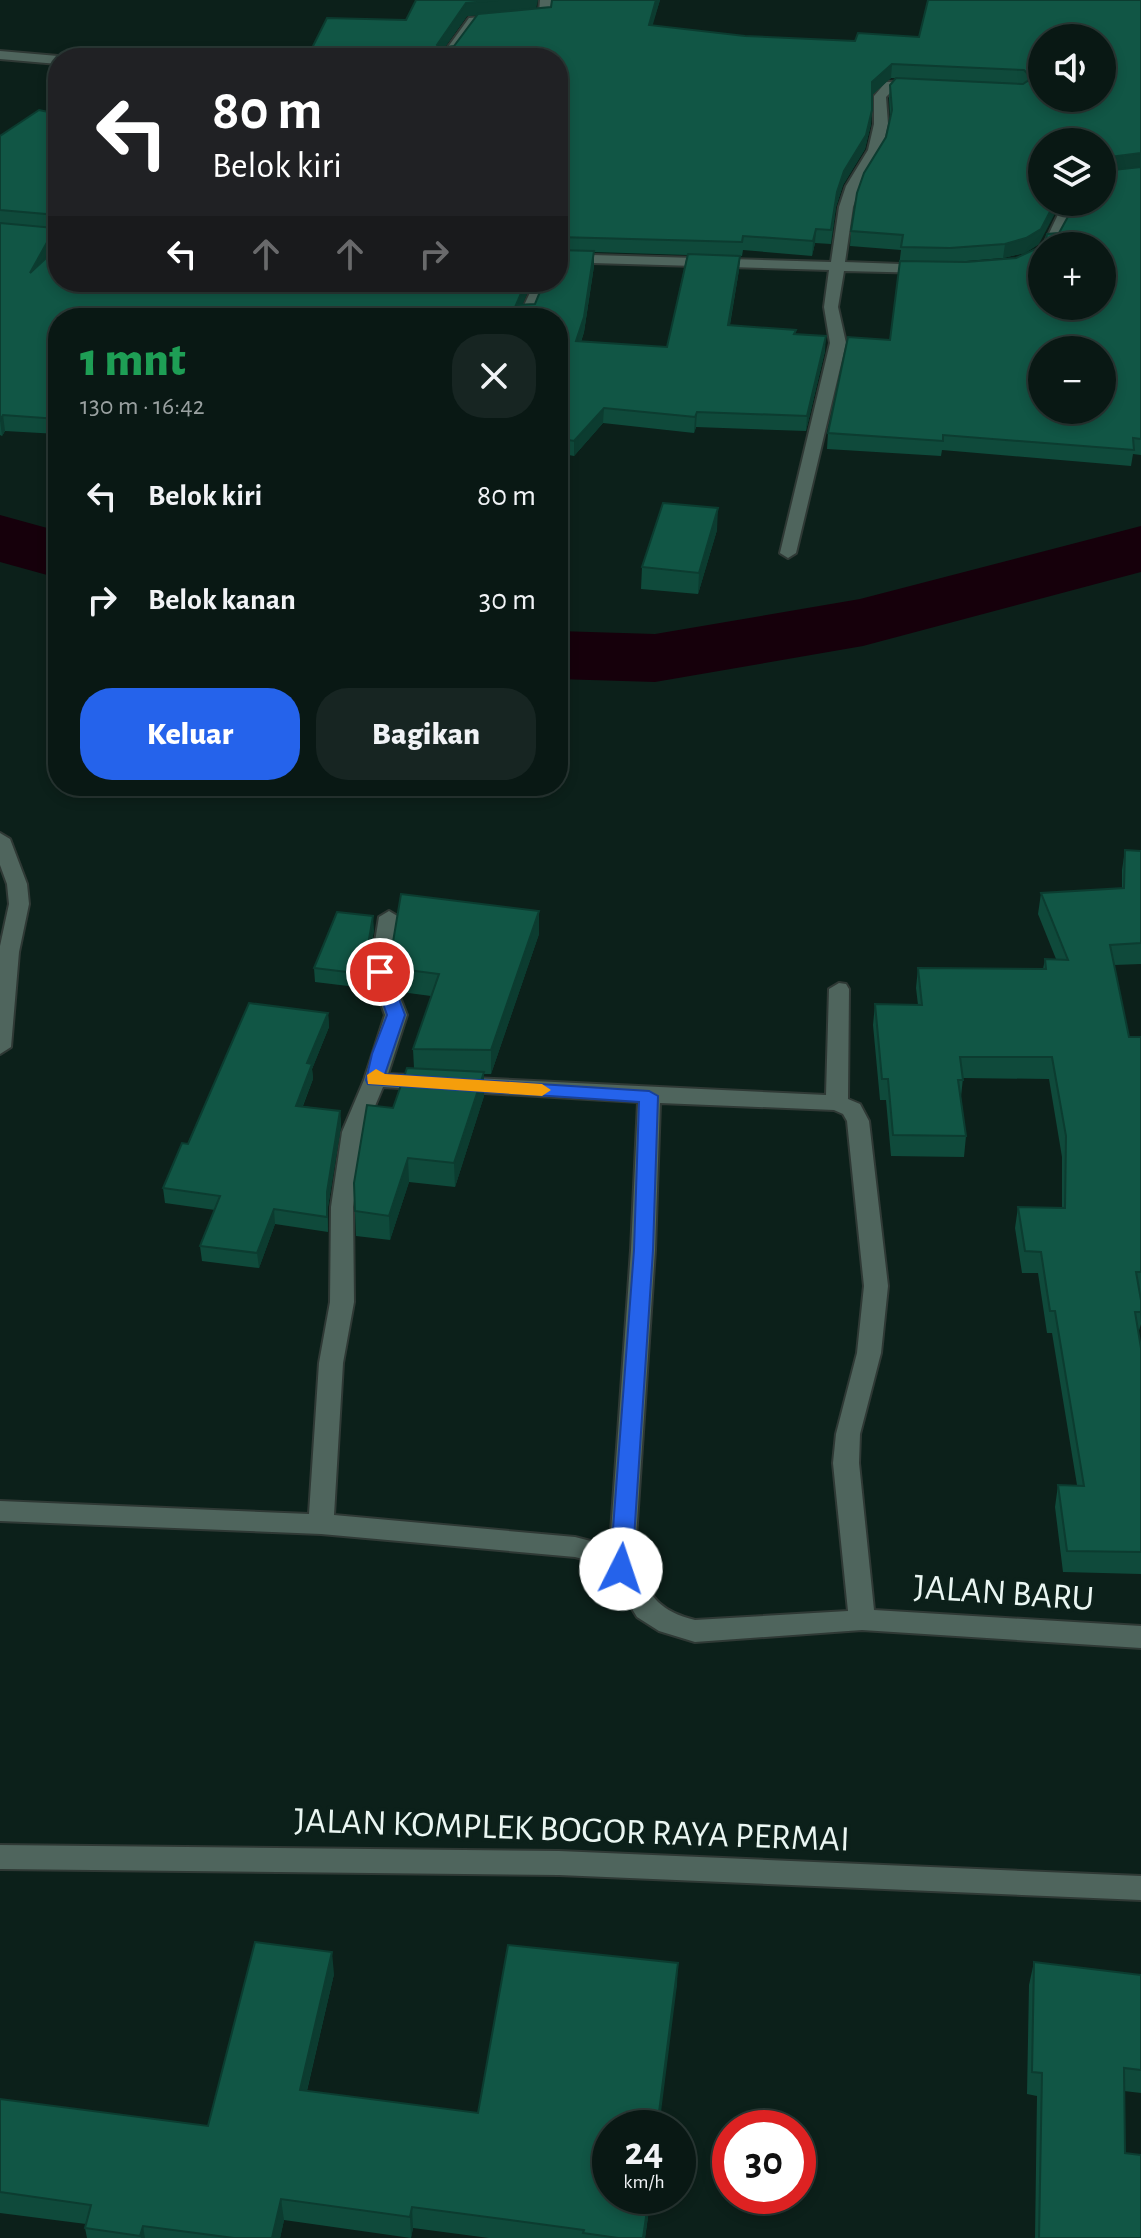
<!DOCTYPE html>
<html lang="id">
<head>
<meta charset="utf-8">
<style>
	:root { --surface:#091814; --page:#172522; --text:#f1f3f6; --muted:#99a0a0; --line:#293734; --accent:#2563eb }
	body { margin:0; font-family:"Alegreya Sans",sans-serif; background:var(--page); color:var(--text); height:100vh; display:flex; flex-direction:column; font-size:30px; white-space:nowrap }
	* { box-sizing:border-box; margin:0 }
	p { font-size:26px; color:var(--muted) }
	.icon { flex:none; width:44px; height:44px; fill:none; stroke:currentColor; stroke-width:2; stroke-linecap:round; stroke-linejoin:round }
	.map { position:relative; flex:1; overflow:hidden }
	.drawer { position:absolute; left:48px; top:308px; width:520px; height:488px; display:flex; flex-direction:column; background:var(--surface); border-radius:32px; box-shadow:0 4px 12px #0003,0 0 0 2px var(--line) }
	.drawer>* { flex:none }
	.banner { position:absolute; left:48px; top:48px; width:520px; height:244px; border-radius:32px; box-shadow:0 4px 12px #0003,0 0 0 2px var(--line); background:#202124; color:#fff; overflow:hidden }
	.controls { position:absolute; left:1028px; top:24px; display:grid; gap:16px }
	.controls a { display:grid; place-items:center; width:88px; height:88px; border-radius:50%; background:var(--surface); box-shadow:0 4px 12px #0003,0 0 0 2px var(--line); font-size:40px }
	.speed { position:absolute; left:592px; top:2110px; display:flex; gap:16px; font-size:40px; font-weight:700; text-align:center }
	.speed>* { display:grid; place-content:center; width:104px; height:104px; border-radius:50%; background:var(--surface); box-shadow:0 4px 12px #0003,0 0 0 2px var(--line); line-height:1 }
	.speed small { font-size:20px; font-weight:400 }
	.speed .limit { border:12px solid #d22; background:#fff; color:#111 }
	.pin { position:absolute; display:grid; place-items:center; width:68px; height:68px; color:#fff; margin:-34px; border:4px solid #fff; border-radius:50%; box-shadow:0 2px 8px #0007 }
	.me { position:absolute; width:88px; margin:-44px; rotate:4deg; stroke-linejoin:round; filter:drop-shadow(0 0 6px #0008) }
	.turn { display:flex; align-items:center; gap:28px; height:168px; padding:0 32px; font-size:36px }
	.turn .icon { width:104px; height:104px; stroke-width:2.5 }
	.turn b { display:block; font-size:56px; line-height:68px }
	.lanes { display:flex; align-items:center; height:76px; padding:0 32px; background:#0003; justify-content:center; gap:40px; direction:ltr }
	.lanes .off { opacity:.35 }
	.round { display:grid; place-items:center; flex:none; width:84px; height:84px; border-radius:32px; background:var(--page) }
	.overview { display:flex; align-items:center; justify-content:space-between; height:136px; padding:0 32px }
	h1 { font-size:48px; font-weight:800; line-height:60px; color:#1e9e55 }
	.button { display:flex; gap:16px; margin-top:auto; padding:16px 32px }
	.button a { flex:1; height:92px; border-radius:32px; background:var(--accent); color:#fff; font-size:32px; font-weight:800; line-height:92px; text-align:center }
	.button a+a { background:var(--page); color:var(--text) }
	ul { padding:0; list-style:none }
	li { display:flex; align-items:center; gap:24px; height:104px; padding:0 32px }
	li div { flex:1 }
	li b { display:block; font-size:30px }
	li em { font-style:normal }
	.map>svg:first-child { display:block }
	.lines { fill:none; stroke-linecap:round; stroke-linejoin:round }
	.river { fill:#16000b; fill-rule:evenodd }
	.minor-casing { stroke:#2f3935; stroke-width:4 }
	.minor { fill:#4f655d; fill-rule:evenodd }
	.wall { fill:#0f4a3b; fill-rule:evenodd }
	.shaded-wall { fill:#0c3c30 }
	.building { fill:#115645; stroke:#0c3c30; stroke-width:2; fill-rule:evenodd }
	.route { fill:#2563eb; stroke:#184099; stroke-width:2 }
	.slow { fill:#f59e0b }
	.labels { text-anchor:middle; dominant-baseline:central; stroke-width:8; stroke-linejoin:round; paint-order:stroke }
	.near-street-label { font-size:36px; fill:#eaf6f2; stroke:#0c201a }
</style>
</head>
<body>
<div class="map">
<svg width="1141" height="2238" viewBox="0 0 1141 2238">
	<rect width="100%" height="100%" fill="#0c201a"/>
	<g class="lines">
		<!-- river -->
		<path class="river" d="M0 515 58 531V578L0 562Z
			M1141 526V572L863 646 655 682 558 679V631L655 634 860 599Z"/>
		<!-- minor casing -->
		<g class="minor-casing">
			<path id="minor" d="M540 0H552L549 18 477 24 452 58H440L469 18 539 12Z
				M0 51 58 56 63 58H58V64L0 59Z
				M886 82 918 81 924 85 918 89H894L886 97 888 124 882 150 860 186 853 207 845 262 929 265 936 269 929 273 844 271 838 307 846 343 796 553 788 558 780 553 830 343 824 307 829 270 558 262V254L831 262 839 207 846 186 868 150 874 124V96Z
				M1064 202H1078L1055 246 1042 248Z
				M535 282H549L532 318H518Z
				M0 833 10 839 27 884 29 904 19 952 11 1047 0 1054V946L9 904 7 884 0 865Z
				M389 911 399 917 390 972 407 1015 388 1074 826 1095 829 989 839 983 846 984 849 989 848 1099 860 1104 869 1121 888 1286 881 1353 860 1434 859 1463 874 1610 1141 1626V1648L862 1630 695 1642 659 1631 637 1617 612 1576 594 1562 575 1557 321 1534 0 1521V1501L309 1514 319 1363 330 1302 331 1207 342 1132 364 1080 385 1015 370 972 379 917ZM383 1087 638 1102 631 1250 610 1546 575 1537 334 1515 343 1363 354 1302 353 1207 364 1132ZM660 1103 834 1110 843 1114 847 1121 864 1286 857 1353 836 1434 833 1463 848 1611 695 1620C659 1611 653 1598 634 1568L655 1250Z
				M0 1845 559 1851 1141 1876V1900L559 1875 0 1869Z"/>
		</g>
		<!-- minor -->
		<use href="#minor" class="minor"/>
	</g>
	<!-- wall -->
	<path class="wall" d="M552 0H660L652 25 745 36 855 41 919 37 1141 0V455L1133 454 1131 466 942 450 941 456 827 449 828 433 890 340 901 250 850 246 851 231 886 137 890 117 889 98 890 85 1022 84 891 78 872 95 871 124 865 149 843 185 836 207 831 244 815 243 812 256 743 250 742 256H740L739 270 730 325 796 330 795 334 825 351 806 431 696 427 694 433 603 423 574 456 558 453V318H58V434L5 431 2 436 0 435V136L58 114V229H55L57 243 51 253 58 282H532L522 305 535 304 558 282V58H307L406 20 551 7ZM477 15 454 46 445 47 467 16ZM1042 142 1102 202 1059 233 1042 306 966 262H955L1003 258 1025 253 1039 244ZM594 252 687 255 667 347 581 342 584 332 594 266Z
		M717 530 698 594 641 589 642 567Z
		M1125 850 1141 851V964L1114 965 1129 1037H1141V1294H1140L1141 1324 1138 1334 1141 1348V1574L1063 1572 1055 1507 1058 1485H1077L1052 1333H1047L1038 1273H1022L1015 1228 1018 1207 1062 1208V1157L1049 1079 963 1078 961 1097 966 1136 964 1157 891 1156 886 1100H880L873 1025 875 1004 918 1005 916 988 918 968 1043 969 1045 959H1056L1038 914 1041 893 1122 888V870Z
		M374 930 368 964 372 975 373 989 315 982 314 968Z
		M539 934 491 1074H484V1096L455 1187 409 1182 390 1240 356 1236 355 1211 393 1108 414 1068 413 1049 431 996 401 992 393 972 392 948Z
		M328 1013 329 1027 312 1069 313 1079 303 1106 340 1111 341 1126 328 1207V1232L275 1224 259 1268 202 1261 200 1246 215 1210 165 1203 163 1188 188 1144Z
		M1034 1962 1141 1975V2093L1124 2091 1125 2153 1141 2238H1035L1037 2096 1027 2094 1029 1985Z
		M334 1974 307 2091 478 2113 677 1985 610 2196H651L645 2238H489L413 2228 411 2238 284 2220 280 2238H87L85 2228 86 2224 0 2213V2099L208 2126Z"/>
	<!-- shaded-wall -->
	<path class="shaded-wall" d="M498 0H538L536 9 467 16 437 58V45L466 3Z
		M656 0H660L649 38V25Z
		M892 64 891 78 871 96 872 82Z
		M872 110 871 124 865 149 843 185 836 207 831 244 837 192 844 171Z
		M1141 153V167L1102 172V158Z
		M1055 202H1061L1039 244 1025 253 1003 258 1005 244Z
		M55 228 57 243 31 288 30 273Z
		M816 229 815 243 812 256 813 241Z
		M594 251V266L584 332 576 356V341Z
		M740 256 739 270 727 340 728 325Z
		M526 282H532L517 318 516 305Z
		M826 336 825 351 806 431 807 416Z
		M604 408 603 423 574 456V441Z
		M697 412 696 427 694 433 695 417Z
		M3 415 5 431 2 436 0 420Z
		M718 508 717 530 698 594 699 573Z
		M539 911V934L491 1074V1050Z
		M373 916 374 930 367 972 366 957Z
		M328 1013 329 1027 312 1069 313 1079 297 1120 296 1106 307 1063Z
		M484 1072V1096L455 1187 454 1163Z
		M340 1111 341 1126 328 1207V1232L327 1192Z
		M408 1158 409 1182 390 1240 389 1216Z
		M274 1209 275 1224 259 1268 257 1253Z
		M332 1952 334 1974 302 2111 300 2090Z
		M678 1963 677 1985 659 2128H657Z
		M649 2196H651L645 2238H643Z
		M281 2199 284 2220 280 2238H272Z
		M412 2207 413 2228 411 2238 410 2217Z
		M143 2226 145 2238H141L140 2236Z"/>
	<!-- building -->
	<path class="building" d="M416 0H498L466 3 437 45 440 48 454 46 478 14 551 7 552 0H656L649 25 745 36 855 41 858 33 919 37 928 0H1141V153L1102 158V142H1042V202H1055L1041 229 1026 238 1005 244 950 248 901 247 903 235 851 231 857 193 864 173 886 137 892 110 890 85 896 78 1023 84 1032 78 1024 70 892 64 872 82V110L866 135 844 171 837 192 831 230 816 229 813 241 743 236 742 242 558 237V58H307L327 18 406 20ZM1042 38H1102V98H1042Z
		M39 110 58 114V218L57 215 0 210V136Z
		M1141 167V439L1133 438 1134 450 943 435V441L828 433 848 337 890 340 900 261 966 262 1016 258 1042 246V306H1102V246H1043L1045 245 1047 234 1059 233 1076 202H1102V169L1104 171ZM1042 350H1102V410H1042Z
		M0 223 55 228 30 273 58 247V282H526L516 305 535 304 544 282H558V250L594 251 584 317 576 341 667 347 688 254 740 256 728 325 796 330 794 334 826 336 807 416 697 412 695 417 604 408 574 441 558 438V318H58V419L3 415 0 420Z
		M663 503 718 508 699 573 642 567Z
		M1125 850 1141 851V943L1110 945 1129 1037H1141V1272H1136L1141 1300V1312H1135L1141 1348V1552L1067 1551 1058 1485 1084 1486 1055 1311H1050L1041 1252 1025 1251 1018 1207 1065 1208 1066 1136 1052 1057H960L963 1080H958L966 1136 893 1135 888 1079H882L875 1004 922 1005 918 968 1046 969 1045 959 1068 960 1041 893 1124 888Z
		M401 894 539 911 491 1050 413 1049 439 974 400 969 392 948Z
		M337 912 373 916 366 957 372 975 314 968Z
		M249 1003 328 1013 307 1063 312 1064 296 1106 340 1111 327 1192V1217L274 1209 257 1253 200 1246 220 1196 163 1188 182 1143 188 1144Z
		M407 1068 484 1072 454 1163 408 1158 389 1216 355 1211 354 1183 367 1105 393 1108Z
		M255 1942 332 1952 300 2090 478 2113 508 1945 678 1963 657 2128H610V2196H649L643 2238H618L583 2233 584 2230 412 2207 410 2217 281 2199 272 2238H234L143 2226 140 2236 85 2228 91 2205 0 2192V2099L208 2126Z
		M1034 1962 1141 1975V2070L1124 2068 1125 2153 1141 2155V2238H1039L1042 2073 1032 2072Z"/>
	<!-- route -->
	<path class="route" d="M380 967 389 972 405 1015 385 1074 649 1091 658 1096 653 1250 632 1569 628 1574 621 1577 613 1574 610 1569 634 1250 639 1102 368 1084 366 1080 372 1054 387 1015 372 972Z"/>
	<!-- slow -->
	<path class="slow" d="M376 1069 385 1074 542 1084 551 1090 542 1096 368 1084 367 1075Z"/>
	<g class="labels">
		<!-- near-street labels -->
		<g class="near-street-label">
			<text transform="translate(1004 1593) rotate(4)">JALAN BARU</text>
			<text transform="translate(572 1830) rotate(2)">JALAN KOMPLEK BOGOR RAYA PERMAI</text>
		</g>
	</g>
</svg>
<div class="controls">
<a><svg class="icon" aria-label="sound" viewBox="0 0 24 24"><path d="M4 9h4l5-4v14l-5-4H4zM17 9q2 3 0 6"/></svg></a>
<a><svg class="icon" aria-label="layers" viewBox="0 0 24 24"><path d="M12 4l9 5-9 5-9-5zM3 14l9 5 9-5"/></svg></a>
<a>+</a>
<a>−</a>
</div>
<div class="speed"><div>24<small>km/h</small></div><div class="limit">30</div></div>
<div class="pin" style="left:380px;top:972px;background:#d93025"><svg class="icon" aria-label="arrive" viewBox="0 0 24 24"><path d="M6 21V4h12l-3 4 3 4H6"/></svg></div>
<svg class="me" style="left:621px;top:1569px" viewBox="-20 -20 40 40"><circle r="19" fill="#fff"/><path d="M0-13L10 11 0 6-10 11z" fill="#2563eb"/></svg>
<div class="banner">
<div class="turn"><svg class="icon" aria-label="left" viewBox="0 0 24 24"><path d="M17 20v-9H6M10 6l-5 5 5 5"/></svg><div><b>80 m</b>Belok kiri</div></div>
<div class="lanes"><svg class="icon" aria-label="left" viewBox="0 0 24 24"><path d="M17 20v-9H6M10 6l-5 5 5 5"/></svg><svg class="icon off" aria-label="ahead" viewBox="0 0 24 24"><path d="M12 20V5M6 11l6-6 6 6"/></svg><svg class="icon off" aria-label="ahead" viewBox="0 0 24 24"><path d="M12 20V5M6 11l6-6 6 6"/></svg><svg class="icon off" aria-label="right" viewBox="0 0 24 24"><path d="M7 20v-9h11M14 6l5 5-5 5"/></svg></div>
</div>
<section class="drawer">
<div class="overview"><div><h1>1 mnt</h1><p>130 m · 16:42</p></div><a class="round"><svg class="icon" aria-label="close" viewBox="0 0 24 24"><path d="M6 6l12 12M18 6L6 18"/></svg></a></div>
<ul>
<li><svg class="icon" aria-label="left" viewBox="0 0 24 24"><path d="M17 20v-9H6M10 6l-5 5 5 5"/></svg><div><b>Belok kiri</b></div><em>80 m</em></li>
<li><svg class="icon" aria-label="right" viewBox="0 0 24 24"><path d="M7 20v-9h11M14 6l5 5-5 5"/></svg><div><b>Belok kanan</b></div><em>30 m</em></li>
</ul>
<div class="button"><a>Keluar</a><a>Bagikan</a></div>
</section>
</div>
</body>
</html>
